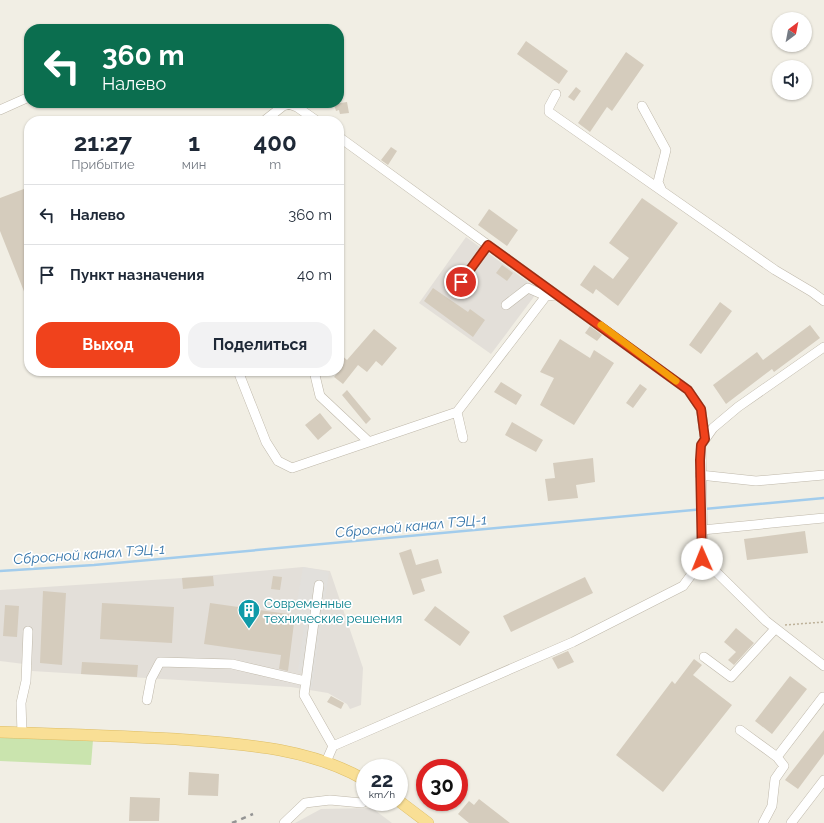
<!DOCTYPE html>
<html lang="ru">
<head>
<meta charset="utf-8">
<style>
	:root { --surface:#fff; --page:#f2f2f3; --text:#1f2937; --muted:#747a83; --line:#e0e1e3; --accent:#f0421c }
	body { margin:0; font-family:Raleway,sans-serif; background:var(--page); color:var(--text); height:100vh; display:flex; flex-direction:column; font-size:15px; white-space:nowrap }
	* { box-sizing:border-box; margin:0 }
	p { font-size:13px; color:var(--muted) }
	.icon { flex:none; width:22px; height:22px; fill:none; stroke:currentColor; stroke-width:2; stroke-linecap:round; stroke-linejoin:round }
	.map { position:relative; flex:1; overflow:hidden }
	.panel { position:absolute; left:24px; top:116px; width:320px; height:260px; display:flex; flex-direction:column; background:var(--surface); border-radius:16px; box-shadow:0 1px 3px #0004 }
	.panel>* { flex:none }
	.hud { position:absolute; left:24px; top:24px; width:320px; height:84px; border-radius:16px; box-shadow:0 1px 3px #0004; background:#0b6e4f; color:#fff; overflow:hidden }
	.needle { width:26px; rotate:32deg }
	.fabs { position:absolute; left:772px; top:12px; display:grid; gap:8px }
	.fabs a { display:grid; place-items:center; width:40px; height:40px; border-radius:50%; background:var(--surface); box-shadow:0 1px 3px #0004; font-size:20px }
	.speed { position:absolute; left:356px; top:759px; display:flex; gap:8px; font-size:20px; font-weight:700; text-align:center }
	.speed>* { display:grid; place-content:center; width:52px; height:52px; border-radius:50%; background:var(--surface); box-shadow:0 1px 3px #0004; line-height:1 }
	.speed small { font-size:10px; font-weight:400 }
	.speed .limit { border:6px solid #d22; background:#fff; color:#111 }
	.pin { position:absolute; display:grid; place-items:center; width:34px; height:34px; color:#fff; margin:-17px; border:2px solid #fff; border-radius:50%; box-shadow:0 1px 4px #0007 }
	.me { position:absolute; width:44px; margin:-22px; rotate:359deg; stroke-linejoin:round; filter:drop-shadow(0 0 3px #0008) }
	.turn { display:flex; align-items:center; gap:14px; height:84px; padding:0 12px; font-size:18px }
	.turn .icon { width:52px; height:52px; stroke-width:2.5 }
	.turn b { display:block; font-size:28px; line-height:34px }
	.eta { display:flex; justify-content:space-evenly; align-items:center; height:68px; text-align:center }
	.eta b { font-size:24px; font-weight:700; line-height:28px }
	.cta { display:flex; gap:8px; margin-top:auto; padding:8px 12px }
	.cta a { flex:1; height:46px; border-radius:16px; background:var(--accent); color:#fff; font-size:16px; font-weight:700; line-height:46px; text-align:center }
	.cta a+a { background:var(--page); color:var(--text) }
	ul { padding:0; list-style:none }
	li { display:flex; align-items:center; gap:12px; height:60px; padding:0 12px; border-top:1px solid var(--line) }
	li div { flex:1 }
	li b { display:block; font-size:15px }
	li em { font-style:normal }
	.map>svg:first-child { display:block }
	.industrial { fill:#e3dfd9 }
	.green { fill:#cae4ae }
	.parking { fill:#e2e0dc }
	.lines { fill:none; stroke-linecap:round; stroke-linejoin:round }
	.stream { stroke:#a2ccec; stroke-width:2.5 }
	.building { fill:#d5ccbd }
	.minor-casing { stroke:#bfb8aa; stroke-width:10 }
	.major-casing { stroke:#ddbd66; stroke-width:12 }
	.path { stroke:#bdb199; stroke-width:1.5; stroke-dasharray:2 2; stroke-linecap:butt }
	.minor { stroke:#fff; stroke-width:9 }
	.major { stroke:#f9df95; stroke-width:11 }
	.rail { stroke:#949494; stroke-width:2.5; stroke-dasharray:5 5; stroke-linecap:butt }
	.route-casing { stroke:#9c2b12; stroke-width:10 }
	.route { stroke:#f0421c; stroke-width:7 }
	.slow { stroke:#f59e0b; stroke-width:7 }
	.labels { text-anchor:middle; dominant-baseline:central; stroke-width:3.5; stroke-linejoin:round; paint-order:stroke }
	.culture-label { font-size:13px; fill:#0d838f; stroke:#fff; text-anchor:start }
	.water-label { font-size:14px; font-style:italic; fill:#3374a9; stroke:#fff }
</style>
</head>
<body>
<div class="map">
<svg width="824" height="823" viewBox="0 0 824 823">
	<rect width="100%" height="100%" fill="#f1eee4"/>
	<!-- industrial -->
	<path class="industrial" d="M466 237 539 290 491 354 419 303Z
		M303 567 330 571 363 668 361 705 350 709 347 704 328 693 291 687 32 671V665L0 661V590L182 578Z
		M372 808 392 823H295L321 809Z"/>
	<!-- green -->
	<path class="green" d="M0 737 93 740 91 765 0 761Z"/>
	<!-- parking -->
	<path class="parking" d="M303 567 329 572 312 688 306 687 307 673 298 671 305 619 296 608Z"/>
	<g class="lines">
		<!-- stream -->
		<path class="stream" d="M0 571 94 565 824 498"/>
	</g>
	<!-- building -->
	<path class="building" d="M526 41 568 71 559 84 517 54Z
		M626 52 644 65 612 111 607 107 590 132 578 123Z
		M576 87 581 91 574 101 568 97Z
		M347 102 349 113 340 114 339 110 336 111 334 104Z
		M391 147 397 151 388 165 381 160Z
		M29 187V304L0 231V198Z
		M642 198 678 223 618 306 596 289 593 294 580 285 594 265 613 279 629 258 609 243Z
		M489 209 518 230 507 246 478 225Z
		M502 265 513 273 507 281 496 273Z
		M433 288 468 312 470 309 485 320 473 337 424 301Z
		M720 302 732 311 701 354 689 345Z
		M810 325 820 338 774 372 772 369 726 404 713 385 757 352 763 360Z
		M590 326 602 335 597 341 585 333Z
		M374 329 397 348 382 366 376 361 367 372 358 365 343 384 334 377 339 371V353L347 360Z
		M560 339 590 358 594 350 614 363 574 425 540 405 554 378 540 372Z
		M501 382 522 395 516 405 494 392Z
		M640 384 647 389 633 408 626 403Z
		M347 390 371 419 366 424 342 395Z
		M320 413 332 428 318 440 305 425Z
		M512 422 543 440 536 452 505 435Z
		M593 458 595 482 576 485 578 498 548 501 545 479 555 478 553 463Z
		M805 531 808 553 747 560 744 539Z
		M411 549 416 565 438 559 442 573 421 579 425 591 413 595 399 553Z
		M213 576 214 586 183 589 182 578Z
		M273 576 282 577 280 590 271 589Z
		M585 577 593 593 511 632 503 616Z
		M43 591 66 593 62 665 40 663Z
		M102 603 174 607 172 643 100 639Z
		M210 603 295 615 288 671 279 669 281 655 204 644Z
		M5 605 19 606 17 637 3 636Z
		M435 606 470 632 460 646 424 620Z
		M736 628 754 643 734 665 728 660 736 652 724 642Z
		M568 651 574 662 558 669 552 658Z
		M694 659 702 665 693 675 732 705 663 792 616 755 672 681 675 684Z
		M82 662 138 665 137 677 81 674Z
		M790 676 807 689 772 734 755 721Z
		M331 696 344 703 341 709 327 702Z
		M824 730V754L798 789 785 780Z
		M189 772 219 774 218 796 188 795Z
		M130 797 160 798 159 821H129Z
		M479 799 510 823H469L458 814 469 801 474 805Z"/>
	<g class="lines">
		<!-- minor casing -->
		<g class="minor-casing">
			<path id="minor" d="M556 94 549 107V112L775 270 812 292 824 301
				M642 106 666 150 658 182 662 191
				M0 110 29 97
				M264 121 283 106 289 104 297 107 317 121
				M339 137 688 390 701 409 705 439
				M461 282 488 245
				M506 305 528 288 546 296
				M238 371 266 442 278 461 292 468 457 412 546 296 557 295
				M314 371 320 396 368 441
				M457 412 463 438
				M700 475 756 481 824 475
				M702 530 824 518
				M703 559 766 621 824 666
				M319 585 304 695 333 746
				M704 657 731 677 775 629
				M147 700 151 679 160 662 232 664 305 681
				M740 730 777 757
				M22 733 21 703 26 681 28 631
				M326 762 333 746 573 642 683 586 703 559 701 445 713 428 738 407 824 347
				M284 823 305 803 330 800 362 803 365 800
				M763 823 772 806 775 779 784 766 777 757 823 697
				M791 823 824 780"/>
		</g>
		<!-- major casing -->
		<g class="major-casing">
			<path id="major" d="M0 732C59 734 118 736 176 739 240 744 308 747 365 780
				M399 801 428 823"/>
		</g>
		<!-- path -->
		<path class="path" d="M785 625 824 622"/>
		<!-- minor -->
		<use href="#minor" class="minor"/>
		<!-- major -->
		<use href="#major" class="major"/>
		<!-- rail -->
		<path class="rail" d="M232 823 253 814"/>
	</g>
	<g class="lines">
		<!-- route casing -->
		<g class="route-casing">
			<path id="route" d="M461 282 488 245 688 390 701 409 705 439 701 445 700 460 702 559"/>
		</g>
		<!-- route -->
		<use href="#route" class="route"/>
		<!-- slow -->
		<path class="slow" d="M601 325 676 381"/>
	</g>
	<!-- icons -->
	<defs>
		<g id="building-pin" transform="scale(1.15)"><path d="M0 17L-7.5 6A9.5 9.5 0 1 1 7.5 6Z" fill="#0f9aa8" stroke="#fff"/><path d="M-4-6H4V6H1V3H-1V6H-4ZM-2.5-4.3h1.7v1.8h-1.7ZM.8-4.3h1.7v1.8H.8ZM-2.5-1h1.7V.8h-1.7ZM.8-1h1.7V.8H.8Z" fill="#fff"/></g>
	</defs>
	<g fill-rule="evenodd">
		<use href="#building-pin" x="249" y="610"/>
	</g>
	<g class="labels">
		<!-- culture labels -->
		<g class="culture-label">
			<text x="264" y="603">Современные<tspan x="264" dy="15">технические решения</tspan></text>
		</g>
		<!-- water labels -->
		<g class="water-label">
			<text transform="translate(411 526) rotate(-5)">Сбросной канал ТЭЦ-1</text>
			<text transform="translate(89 554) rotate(-4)">Сбросной канал ТЭЦ-1</text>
		</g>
	</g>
</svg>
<div class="fabs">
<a><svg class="needle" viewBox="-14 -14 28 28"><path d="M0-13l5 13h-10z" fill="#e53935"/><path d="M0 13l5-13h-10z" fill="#747a83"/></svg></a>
<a><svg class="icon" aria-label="sound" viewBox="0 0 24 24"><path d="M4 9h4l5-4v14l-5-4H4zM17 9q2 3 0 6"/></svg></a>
</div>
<div class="speed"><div>22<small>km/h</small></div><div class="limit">30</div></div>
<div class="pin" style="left:461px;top:282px;background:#d93025"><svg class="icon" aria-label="arrive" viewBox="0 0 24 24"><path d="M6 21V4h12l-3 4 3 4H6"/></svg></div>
<svg class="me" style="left:702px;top:559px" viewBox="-20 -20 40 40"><circle r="19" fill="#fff"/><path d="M0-13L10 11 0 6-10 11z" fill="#f0421c"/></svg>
<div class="hud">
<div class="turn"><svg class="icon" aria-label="left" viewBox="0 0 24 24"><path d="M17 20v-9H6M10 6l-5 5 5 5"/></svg><div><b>360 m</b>Налево</div></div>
</div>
<section class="panel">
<div class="eta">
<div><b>21:27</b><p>Прибытие</p></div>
<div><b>1</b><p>мин</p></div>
<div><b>400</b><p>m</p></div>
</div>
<ul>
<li><svg class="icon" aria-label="left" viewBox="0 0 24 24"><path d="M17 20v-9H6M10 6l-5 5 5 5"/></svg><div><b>Налево</b></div><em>360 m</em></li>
<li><svg class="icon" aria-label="arrive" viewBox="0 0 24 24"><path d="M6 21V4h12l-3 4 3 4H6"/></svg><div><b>Пункт назначения</b></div><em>40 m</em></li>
</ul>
<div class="cta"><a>Выход</a><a>Поделиться</a></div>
</section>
</div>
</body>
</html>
